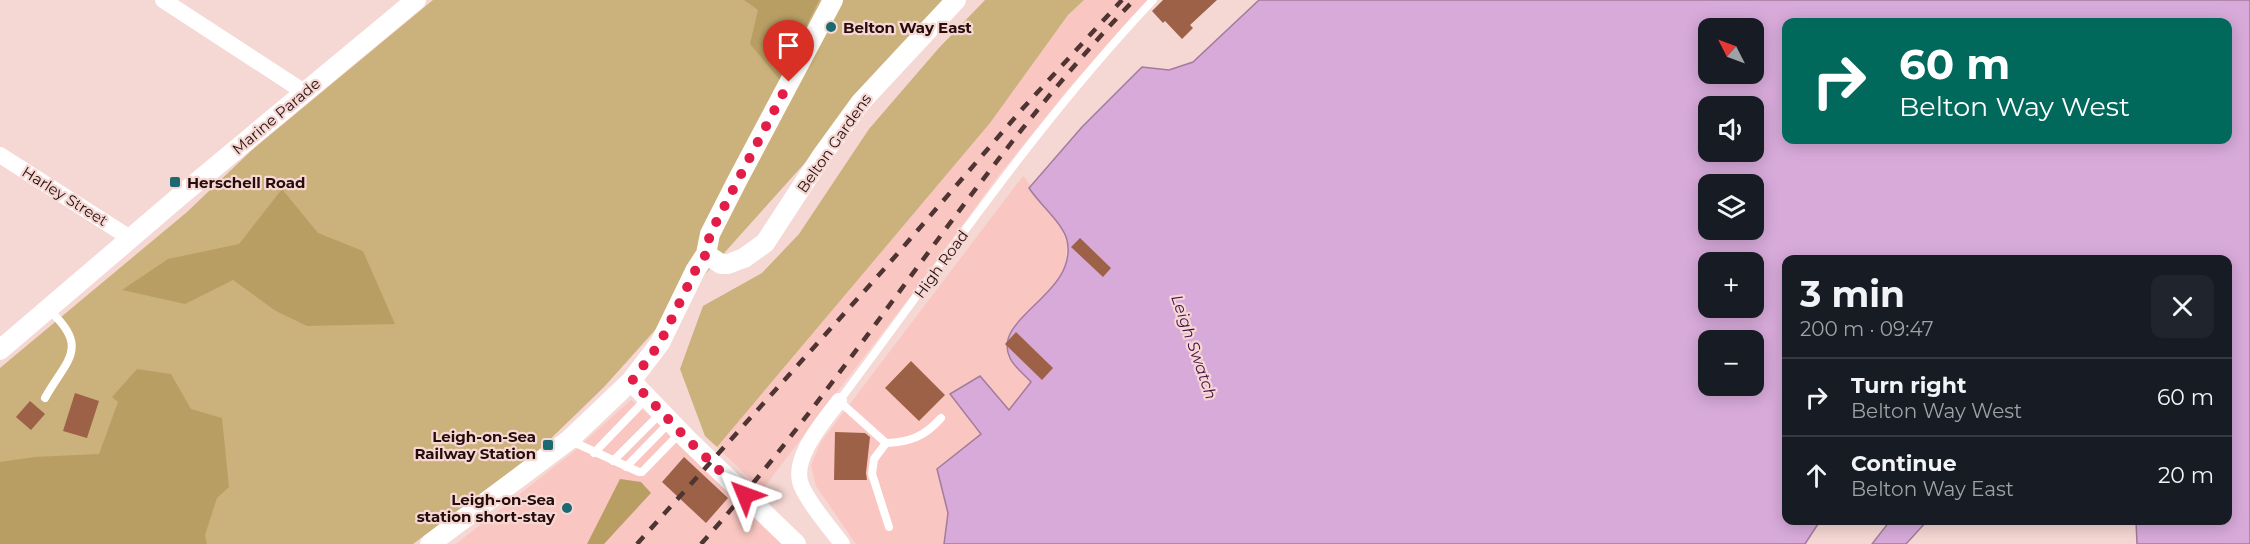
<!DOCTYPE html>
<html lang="en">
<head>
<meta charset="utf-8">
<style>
	:root { --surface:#171b24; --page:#20242c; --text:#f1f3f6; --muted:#9ea1a6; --line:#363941 }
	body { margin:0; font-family:Montserrat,sans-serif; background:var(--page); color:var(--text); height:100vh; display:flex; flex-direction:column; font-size:22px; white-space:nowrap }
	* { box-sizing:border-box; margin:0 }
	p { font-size:20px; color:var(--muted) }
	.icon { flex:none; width:33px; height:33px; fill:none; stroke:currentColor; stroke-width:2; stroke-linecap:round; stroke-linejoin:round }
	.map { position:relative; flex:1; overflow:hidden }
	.side { position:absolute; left:1782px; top:255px; width:450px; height:270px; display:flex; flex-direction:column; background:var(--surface); border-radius:12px; box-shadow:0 3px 15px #0003 }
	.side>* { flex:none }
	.hud { position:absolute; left:1782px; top:18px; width:450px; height:126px; border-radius:12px; box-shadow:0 3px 15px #0003; background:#00695c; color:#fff; overflow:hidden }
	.needle { width:39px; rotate:312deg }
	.fabs { position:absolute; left:1698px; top:18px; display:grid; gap:12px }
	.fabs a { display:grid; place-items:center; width:66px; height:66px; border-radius:12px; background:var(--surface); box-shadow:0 3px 15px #0003; font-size:30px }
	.pin { position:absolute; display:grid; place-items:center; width:51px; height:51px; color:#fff; margin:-62px -26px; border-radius:50% 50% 50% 0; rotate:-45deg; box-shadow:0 0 6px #0007 }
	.pin .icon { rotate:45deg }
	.me { position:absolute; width:66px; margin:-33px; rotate:314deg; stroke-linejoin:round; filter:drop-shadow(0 0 4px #0008) }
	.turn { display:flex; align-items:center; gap:21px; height:126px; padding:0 18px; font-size:27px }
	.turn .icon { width:78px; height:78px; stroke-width:2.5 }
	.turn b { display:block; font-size:42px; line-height:51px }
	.round { display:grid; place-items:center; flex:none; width:63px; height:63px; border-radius:12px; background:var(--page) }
	.overview { display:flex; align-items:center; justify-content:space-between; height:102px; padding:0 18px }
	h1 { font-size:36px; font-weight:700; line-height:45px }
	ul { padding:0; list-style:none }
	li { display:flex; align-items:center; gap:18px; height:78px; padding:0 18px; border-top:2px solid var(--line) }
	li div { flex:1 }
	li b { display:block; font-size:22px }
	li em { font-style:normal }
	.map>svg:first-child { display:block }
	.built { fill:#f9c6c1 }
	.green { fill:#cbb17b }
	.forest { fill:#b99e64 }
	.water { fill:#d8aada; stroke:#a37b9c; stroke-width:1.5; fill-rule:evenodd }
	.building { fill:#9c6146 }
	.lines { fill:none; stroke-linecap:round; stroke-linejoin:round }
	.service { stroke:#fff; stroke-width:8 }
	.minor { stroke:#fff; stroke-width:16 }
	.tertiary { stroke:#fff; stroke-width:20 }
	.rail { stroke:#4e3432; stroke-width:4.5; stroke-dasharray:10 10; stroke-linecap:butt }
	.route { stroke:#e11d48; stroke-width:10; stroke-dasharray:0 18 }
	.poi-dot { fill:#1d6971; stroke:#f5d7d3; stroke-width:2 }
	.labels { text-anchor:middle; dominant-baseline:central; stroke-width:4.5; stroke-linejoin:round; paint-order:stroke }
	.poi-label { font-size:15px; font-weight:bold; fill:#260d0b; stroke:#f5d7d3; text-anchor:start }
	.street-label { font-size:15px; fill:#260d0b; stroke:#f5d7d3 }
	.water-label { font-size:16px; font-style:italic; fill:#430c47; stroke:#f5d7d3 }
</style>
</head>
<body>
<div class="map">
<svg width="2250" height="544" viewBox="0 0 2250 544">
	<rect width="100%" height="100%" fill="#f5d7d3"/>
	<!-- built -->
	<path class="built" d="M1084 0H1149L1068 89 995 180 915 290 762 490 717 447 990 123 1068 15Z
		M1023 176 1031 186 1029 189 1060 226 1067 243 1065 268 1057 283 1012 328 1009 357 1031 382 1008 411 981 434 945 493 948 513 944 544H856L816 486 811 465 821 442Z
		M631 400 690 450 790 544H604L651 493 621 479 587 544H456L572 453Z"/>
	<!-- green -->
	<path class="green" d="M433 0H951L604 387 540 449 413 544H0V368L187 212 252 150Z
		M985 0H1084L1068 15 990 123 717 447 705 436 680 369 703 306 762 273 799 234 869 129 938 49Z"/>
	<!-- forest -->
	<path class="forest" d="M744 0H819L780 80 750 44 758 10Z
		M282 189 318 233 363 251 395 324 307 326 276 311 233 280 185 304 122 290 168 259 239 244Z
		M137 369 171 374 191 409 222 418 229 487 217 498 205 535 207 544H0V462L34 457 99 454 118 402 112 397Z
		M620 479 641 482 651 493 604 544H587Z"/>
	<!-- water -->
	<path class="water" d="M1259 0H2250V544H2137L2136 521 2228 520V260H1786V520L1820 521 1805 544H944L948 513 937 469 981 434 950 394 980 376 1009 410 1031 382C1024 374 1014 367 1010 358 990 317 1079 295 1067 240 1062 222 1040 205 1029 188L1082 127 1142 67 1169 70 1193 62ZM1786 22H2228V140H1786ZM1708 28H1754V74H1708ZM1708 106H1754V152H1708ZM1708 184H1754V230H1708ZM1708 262H1754V308H1708ZM1708 340H1754V386H1708Z
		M1890 521V520L1927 521 1906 544H1872Z"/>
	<!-- building -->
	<path class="building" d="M1163 0H1217L1190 25 1193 28 1182 39 1165 21 1163 23 1152 11Z
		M1080 238 1111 268 1103 277 1071 247Z
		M1016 332 1053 368 1042 380 1005 344Z
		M911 361 945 395 919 421 885 388Z
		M75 393 99 401 87 438 63 431Z
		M30 401 45 414 31 430 16 417Z
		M835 432 865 433 870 437 866 473 867 480H834Z
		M684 457 728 498 706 523 662 482Z"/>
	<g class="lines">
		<!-- service -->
		<path class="service" d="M45 398C66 360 91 348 49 310
			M569 440 639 472H642L680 433
			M886 443C911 442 925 436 941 418
			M594 453 647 398
			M613 461 661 413
			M626 467 670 422
			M889 527 872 474 874 459 886 443 839 401C941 265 1036 124 1153 0"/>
		<!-- minor -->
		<path class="minor" d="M163 0 298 88 302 94
			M0 155 130 238
			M839 401C824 421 789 460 802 487 811 507 829 526 842 544"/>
		<!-- tertiary -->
		<path class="tertiary" d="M706 254 721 264H728L744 258 765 243 823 154 860 103 956 0
			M0 350 180 196 416 0
			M631 381 688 440 796 544
			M430 544 569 440 631 381 660 343 695 271 706 254 710 234 737 181 833 0"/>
		<!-- rail -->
		<path class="rail" d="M637 544 886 267 1024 107 1122 0
			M701 544C856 371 973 168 1134 0"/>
	</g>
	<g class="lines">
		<!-- route -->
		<path class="route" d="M745 495 688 440 632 381 660 343 695 271 706 254 710 234 789 82"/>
	</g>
	<!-- markers -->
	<g class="poi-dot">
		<circle cx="831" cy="27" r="6"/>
		<rect x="169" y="176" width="12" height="12" rx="3"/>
		<rect x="542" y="439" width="12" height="12" rx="3"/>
		<circle cx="567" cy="508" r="6"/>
	</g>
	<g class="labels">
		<!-- poi labels -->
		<g class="poi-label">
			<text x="843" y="27">Belton Way East</text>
			<text x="187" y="182">Herschell Road</text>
			<text x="536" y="436" text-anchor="end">Leigh-on-Sea<tspan x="536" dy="17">Railway Station</tspan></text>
			<text x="555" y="499" text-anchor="end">Leigh-on-Sea<tspan x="555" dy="17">station short-stay</tspan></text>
		</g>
		<!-- street labels -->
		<g class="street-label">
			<text transform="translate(276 116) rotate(-40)">Marine Parade</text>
			<text transform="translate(834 143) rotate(-55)">Belton Gardens</text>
			<text transform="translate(65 196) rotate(32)">Harley Street</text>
			<text transform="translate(941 264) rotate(-54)">High Road</text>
		</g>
		<!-- water labels -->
		<g class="water-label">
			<text transform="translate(1194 347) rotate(71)">Leigh Swatch</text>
		</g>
	</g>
</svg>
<div class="fabs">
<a><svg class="needle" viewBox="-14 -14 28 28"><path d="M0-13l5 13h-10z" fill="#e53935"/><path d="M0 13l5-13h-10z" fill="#9ea1a6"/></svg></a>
<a><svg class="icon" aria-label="sound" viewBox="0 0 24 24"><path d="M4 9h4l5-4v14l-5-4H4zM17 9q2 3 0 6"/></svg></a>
<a><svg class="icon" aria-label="layers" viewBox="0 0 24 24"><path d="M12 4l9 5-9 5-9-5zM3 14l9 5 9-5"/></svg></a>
<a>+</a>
<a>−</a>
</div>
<div class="pin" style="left:789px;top:82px;background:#d93025"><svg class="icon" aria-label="arrive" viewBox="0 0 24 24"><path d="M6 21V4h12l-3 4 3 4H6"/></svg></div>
<svg class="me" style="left:745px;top:495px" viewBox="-20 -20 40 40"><path d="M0-17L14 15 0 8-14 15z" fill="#e11d48" stroke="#fff" stroke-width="4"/></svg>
<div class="hud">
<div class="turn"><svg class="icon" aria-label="right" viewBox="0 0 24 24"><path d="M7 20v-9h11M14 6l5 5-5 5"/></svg><div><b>60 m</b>Belton Way West</div></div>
</div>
<section class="side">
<div class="overview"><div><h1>3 min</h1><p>200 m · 09:47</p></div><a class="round"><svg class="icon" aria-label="close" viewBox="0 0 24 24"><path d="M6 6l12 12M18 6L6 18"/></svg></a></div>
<ul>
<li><svg class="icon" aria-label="right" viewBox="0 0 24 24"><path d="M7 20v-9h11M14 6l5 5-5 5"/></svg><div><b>Turn right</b><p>Belton Way West</p></div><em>60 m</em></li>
<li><svg class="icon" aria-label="ahead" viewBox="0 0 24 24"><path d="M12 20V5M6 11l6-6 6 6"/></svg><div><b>Continue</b><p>Belton Way East</p></div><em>20 m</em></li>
</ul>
</section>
</div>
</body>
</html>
